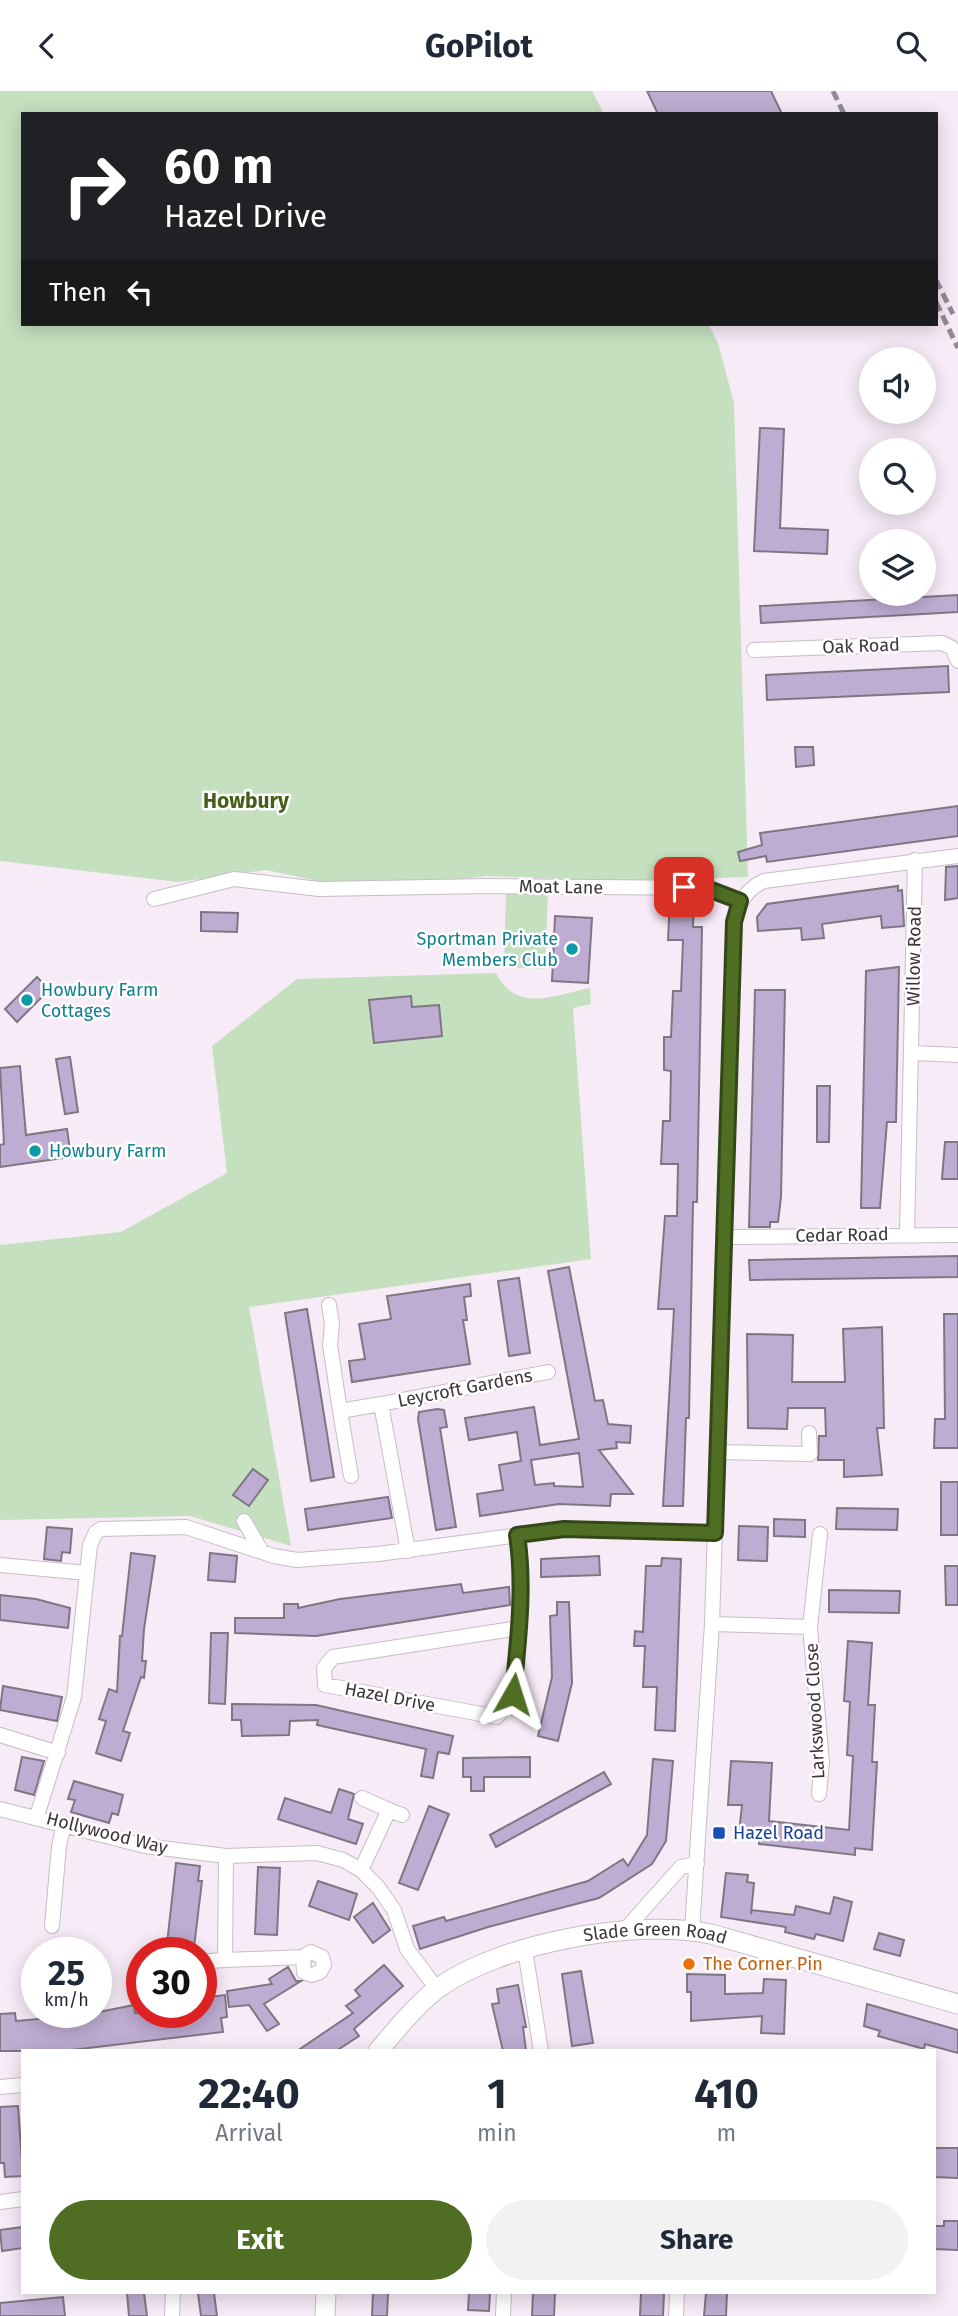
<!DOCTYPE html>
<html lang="en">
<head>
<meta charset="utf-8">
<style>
	:root { --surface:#fff; --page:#f2f2f3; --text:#1f2937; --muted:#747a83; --accent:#506e23 }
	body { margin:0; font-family:"Fira Sans",sans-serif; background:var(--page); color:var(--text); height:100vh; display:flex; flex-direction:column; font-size:26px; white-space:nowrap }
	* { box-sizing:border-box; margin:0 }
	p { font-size:23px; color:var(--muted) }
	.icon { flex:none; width:38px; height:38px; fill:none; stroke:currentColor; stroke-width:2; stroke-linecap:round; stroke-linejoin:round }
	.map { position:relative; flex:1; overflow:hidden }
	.side { position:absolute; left:21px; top:1958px; width:915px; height:245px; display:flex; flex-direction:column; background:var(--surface); border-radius:0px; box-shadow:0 4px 18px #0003 }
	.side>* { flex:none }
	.hud { position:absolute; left:21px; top:21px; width:917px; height:214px; border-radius:0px; box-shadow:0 4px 18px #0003; background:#202124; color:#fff; overflow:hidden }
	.buttons { position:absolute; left:859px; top:256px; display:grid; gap:14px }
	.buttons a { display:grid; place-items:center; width:77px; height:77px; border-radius:50%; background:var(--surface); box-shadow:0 4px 18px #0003; font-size:35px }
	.speed { position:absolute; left:21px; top:1846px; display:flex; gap:14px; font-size:35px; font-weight:700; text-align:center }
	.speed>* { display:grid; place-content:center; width:91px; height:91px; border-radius:50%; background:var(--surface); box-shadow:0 4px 18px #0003; line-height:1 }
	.speed small { font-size:18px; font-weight:400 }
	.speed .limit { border:10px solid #d22; background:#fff; color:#111 }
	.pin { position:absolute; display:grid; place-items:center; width:60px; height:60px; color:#fff; margin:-30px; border-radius:14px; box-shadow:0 4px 10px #0006 }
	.me { position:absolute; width:77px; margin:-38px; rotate:6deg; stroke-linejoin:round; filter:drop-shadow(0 0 5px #0008) }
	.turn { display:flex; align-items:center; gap:24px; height:147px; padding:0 28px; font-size:32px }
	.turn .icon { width:91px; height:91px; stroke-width:2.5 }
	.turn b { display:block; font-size:49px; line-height:60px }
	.then { display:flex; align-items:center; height:66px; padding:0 28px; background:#0003; gap:14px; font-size:26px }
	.eta { display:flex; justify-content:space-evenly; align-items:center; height:119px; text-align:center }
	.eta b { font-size:42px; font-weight:700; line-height:49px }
	.cta { display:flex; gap:14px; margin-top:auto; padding:14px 28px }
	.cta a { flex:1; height:80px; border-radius:42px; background:var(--accent); color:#fff; font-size:28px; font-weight:700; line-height:80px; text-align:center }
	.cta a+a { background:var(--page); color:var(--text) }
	header { display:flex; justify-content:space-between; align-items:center; height:91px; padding:0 28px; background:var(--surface); font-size:32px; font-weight:700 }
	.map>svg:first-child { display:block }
	.green { fill:#c4e0be }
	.building { fill:#bfacd2; stroke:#7d7783; stroke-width:2; fill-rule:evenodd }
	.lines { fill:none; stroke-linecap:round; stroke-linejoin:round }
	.street-casing { stroke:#c8bcc7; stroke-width:16 }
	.secondary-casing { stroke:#c8bcc7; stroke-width:21 }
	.street { stroke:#fff; stroke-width:14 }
	.secondary { stroke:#fff; stroke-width:19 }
	.rail { stroke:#938b92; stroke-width:5; stroke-dasharray:10 5; stroke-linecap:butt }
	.route-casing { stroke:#344817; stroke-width:18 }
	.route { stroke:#506e23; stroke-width:12 }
	.culture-dot { fill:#0f9aa8; stroke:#fffcfe; stroke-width:2.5 }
	.transit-dot { fill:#1a4fb4; stroke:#fffcfe; stroke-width:2.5 }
	.food-dot { fill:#e8710a; stroke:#fffcfe; stroke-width:2.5 }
	.labels { text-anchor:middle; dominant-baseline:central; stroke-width:5; stroke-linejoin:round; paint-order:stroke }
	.street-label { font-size:18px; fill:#3b363a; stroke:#fffcfe }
	.culture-label { font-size:18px; fill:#0d838f; stroke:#fffcfe; text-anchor:start }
	.transit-label { font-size:18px; fill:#164399; stroke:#fffcfe; text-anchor:start }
	.food-label { font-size:18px; fill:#c56008; stroke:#fffcfe; text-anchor:start }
	.quarter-label { font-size:21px; font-weight:bold; fill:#46601c; stroke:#fffcfe }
</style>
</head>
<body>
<header><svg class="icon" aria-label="back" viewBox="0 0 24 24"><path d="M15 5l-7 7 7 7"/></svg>GoPilot<svg class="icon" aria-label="search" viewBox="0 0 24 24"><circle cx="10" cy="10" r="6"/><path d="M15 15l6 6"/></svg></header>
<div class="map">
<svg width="958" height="2225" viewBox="0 0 958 2225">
	<rect width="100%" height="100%" fill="#f7ebf7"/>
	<!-- green -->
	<path class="green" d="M0 0H592L604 23H23V233H708L718 252 734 312 748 786 608 790 487 785 430 792H328L266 779 178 791 0 770Z
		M506 801 548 802 545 878 504 876Z
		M496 882C517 923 553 904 590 897L591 913 573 917 591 1168 249 1216 291 1455 190 1425 0 1429V1154L121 1141 227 1082 212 955 297 888Z"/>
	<!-- building -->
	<path class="building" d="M647 0H771L782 23H658Z
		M760 337 784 338 780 437 828 439 827 463 754 460Z
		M958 504V521L761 532 760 515Z
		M948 575 949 601 767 609 766 584Z
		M795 656H813L814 674 796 676Z
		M958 715V745L767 771 766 765 740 770 738 761 762 754 760 742Z
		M958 775V807L945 809 946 776Z
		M898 795V800L902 799 904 835 882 837 881 825 822 833 824 847 802 849 801 837 758 840 757 826 767 813Z
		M670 806H689V811H694L693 836H702L697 1111H693L689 1327H686L683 1415H663L674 1218H658L665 1125H677L678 1073H661L663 1030H670L671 980 664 979V946H671L673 900H681L683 849H668Z
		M201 821 238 822 237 841 201 840Z
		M555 825 592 827 588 892 552 890Z
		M899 876 896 1031H887L880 1117H861L866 880Z
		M37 886 49 899 17 931 5 918Z
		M755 899H785L781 1106 778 1131H770V1136H749Z
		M411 905 412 916 439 914 442 945 374 952 369 909Z
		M70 966 78 1021 65 1023 56 968Z
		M20 975 26 1044 67 1038 71 1066 0 1076V1054L4 1053 0 977Z
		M817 995H830L829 1051H817Z
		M945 1051H958V1088H942Z
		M958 1165V1186L750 1189 749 1169Z
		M569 1176 595 1310 603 1309 608 1333 631 1335 630 1352 616 1351 617 1357 599 1359 633 1403H611L610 1415 559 1413 480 1425 477 1403 503 1399 499 1374 521 1370 517 1341 469 1349 465 1327 534 1316 540 1354 579 1348 548 1180ZM579 1362 583 1396 554 1395V1392L535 1394 531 1369Z
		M519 1187 530 1262 509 1265 498 1190Z
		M470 1193 471 1205 464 1206 467 1229H463L470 1273 352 1291 349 1270 365 1268 359 1233 391 1228 387 1205Z
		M307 1218 334 1386 311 1390 285 1222Z
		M944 1223H958V1357H934L935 1328H945Z
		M882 1236 884 1337H877L882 1384 844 1386V1369H818L819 1345H826L825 1317H788L787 1338 748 1337 747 1243 793 1244 792 1291H845L843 1238Z
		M437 1318 444 1319 447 1336 440 1337 456 1436 436 1439 418 1328 419 1321Z
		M253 1378 268 1389 249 1415 233 1404Z
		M941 1391H958V1444H941Z
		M388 1406 392 1427 308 1439 305 1418Z
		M837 1417 898 1418 897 1439 836 1438Z
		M774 1428 805 1429V1446L774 1445Z
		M739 1435 768 1436 767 1470 738 1469Z
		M47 1436 72 1438 70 1462 62 1461 61 1470 44 1468Z
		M131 1462 155 1465 144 1538 142 1570H146L144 1587 141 1586 123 1640 130 1642 121 1670 96 1662 106 1630 99 1628 109 1598 117 1601 120 1545H122Z
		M210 1462 237 1465 235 1491 208 1489Z
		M599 1465 600 1484 541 1486V1468Z
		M662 1467 681 1468 675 1640 655 1639 657 1596H643L645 1555H634L635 1540 643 1541 646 1475H661Z
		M945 1475H958V1514H946Z
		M461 1493 463 1502 509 1496 510 1514 316 1545 235 1542V1527H284V1513H298V1517L340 1508Z
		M829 1499 900 1500 899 1522 829 1521Z
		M0 1504 36 1508 70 1517 68 1537 0 1529Z
		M557 1511H569L572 1592 558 1650 538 1645 552 1586 550 1525 557 1524Z
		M211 1542H228L225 1613 209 1612Z
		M848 1550 872 1552 868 1614H875L872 1671H877L872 1759 855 1757V1764L759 1753V1744L739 1742 742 1714H728L731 1670 772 1672 769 1730 849 1739 853 1665 847 1664 850 1611 844 1610Z
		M3 1595 62 1606 57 1630 0 1619Z
		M232 1613 316 1614 453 1645 449 1663 438 1661 433 1687 421 1685 426 1658 317 1634 318 1629 290 1630 289 1644 242 1645 241 1629H232Z
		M22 1666 44 1670 34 1704 15 1699Z
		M530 1666V1686H484V1700H471V1686H463V1667Z
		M653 1668 673 1670 666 1750 652 1773 599 1807 488 1836 420 1858 413 1835 444 1826 446 1830 588 1790 623 1768 628 1775 647 1744Z
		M604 1681 611 1693 496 1756 490 1744Z
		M74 1690 123 1704 118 1724 112 1722 109 1732 71 1721 75 1709 68 1708Z
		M339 1698 354 1703 348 1728 363 1733 356 1753 278 1728 285 1707 331 1722Z
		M429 1715 449 1723 418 1799 399 1792Z
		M176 1772 200 1775 198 1790H202L194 1856H191V1862H166Z
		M258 1776 280 1777 277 1844 255 1843Z
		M726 1782 748 1784 747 1791 754 1792 751 1823 752 1819 794 1824 796 1815 830 1823 834 1806 852 1811 843 1850 816 1843 814 1848 785 1841 786 1836 721 1826Z
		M318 1790 357 1803 349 1829 309 1815Z
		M373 1812 390 1839 373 1852 354 1826Z
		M879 1842 904 1849 900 1865 874 1858Z
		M384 1874 403 1895 354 1938 359 1945 336 1960H297L353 1922 346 1915 360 1905 355 1899Z
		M288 1876 296 1890H301L264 1913 279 1933 267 1940 249 1914 229 1916 227 1900 272 1893 269 1888Z
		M581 1880 593 1952 572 1955 562 1883Z
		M687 1883 725 1884V1903L763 1902 764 1888 786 1889 784 1943 761 1942 762 1925 691 1930V1901H687Z
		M518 1894 526 1936H523L526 1960H503L492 1913 499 1912 497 1898Z
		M225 1904 227 1926 221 1927 223 1941 63 1960H0V1923L15 1922 16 1930 84 1924 134 1914 135 1922H201V1907Z
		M867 1913 958 1939V1962L925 1953 924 1958 878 1945 880 1940 864 1935Z
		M18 2015 23 2085 5 2086 4 2072H0V2016Z
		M934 2057H958V2087L934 2086Z
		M944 2130H958V2159L934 2158V2135H944Z
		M23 2136V2157L2 2160 0 2139Z
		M127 2202H144L147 2225H129Z
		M198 2202H214L217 2225H201Z
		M373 2202H388L387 2225H372Z
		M469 2202H490L489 2220 468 2219Z
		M533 2202H555L554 2225H532Z
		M641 2202H664L663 2225H640Z
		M706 2202H727L726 2225H704Z
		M63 2206 65 2225H0V2212Z"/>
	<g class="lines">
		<!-- street casing -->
		<g class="street-casing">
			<path id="street" d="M754 559 942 552 952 557 958 570
				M154 808 234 788 319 798 487 795 707 797 740 810
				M913 962 958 964
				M907 1143 915 769
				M725 1146 958 1144
				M329 1214 332 1233 330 1254 340 1320 381 1313
				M340 1320 351 1385
				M719 1361 810 1363 809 1342
				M244 1430 262 1461
				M517 1444 520 1465 519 1537 513 1603 497 1626 325 1594 324 1577 333 1566 519 1537
				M408 1460 381 1313 548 1281
				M0 1474 87 1482
				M712 1533 810 1536
				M0 1644 58 1662
				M819 1703 822 1671 810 1536 820 1443
				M0 1718 145 1755 226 1765 317 1762 343 1769 361 1779 378 1796 394 1819 407 1858 437 1898
				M389 1719 402 1724
				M37 1725 74 1606 90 1454 96 1441 101 1438 186 1436 274 1465 297 1469 378 1463 564 1438 715 1442
				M226 1765 225 1869 303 1866 311 1861 322 1866 324 1874 320 1881 312 1884 304 1881 303 1866
				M361 1779 389 1719 362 1707
				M52 1835 59 1755 64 1733
				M692 1839 712 1533 734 831C739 812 745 799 764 790L958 765
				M624 1840 681 1776 697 1773
				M525 1859 541 1960
				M209 1870 225 1869
				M0 1996 23 1994
				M0 2111 23 2108
				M172 2225 173 2202
				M503 2225 504 2202
				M676 2225 677 2202"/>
		</g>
		<!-- secondary casing -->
		<g class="secondary-casing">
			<g id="secondary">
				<path id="s1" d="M378 1960C396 1939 415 1915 437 1898 499 1852 636 1827 711 1843L958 1913"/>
				<path d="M325 2225 326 2202"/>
			</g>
		</g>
		<!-- street -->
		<use href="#street" class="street"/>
		<!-- secondary -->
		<use href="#secondary" class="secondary"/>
		<!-- rail -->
		<path class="rail" d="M833 0 844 23
			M936 189 953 223
			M936 211 958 257"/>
	</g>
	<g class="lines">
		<!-- route casing -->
		<g class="route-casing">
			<path id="route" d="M513 1603C518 1550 525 1496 517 1444L564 1438 715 1442 734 831 740 810 706 797 684 796"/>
		</g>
		<!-- route -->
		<use href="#route" class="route"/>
	</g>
	<!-- markers -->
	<g class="culture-dot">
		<circle cx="572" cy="858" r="7"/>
		<circle cx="27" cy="909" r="7"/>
		<circle cx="35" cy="1060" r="7"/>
	</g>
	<rect class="transit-dot" x="712" y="1735" width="14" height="14" rx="3.5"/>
	<circle class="food-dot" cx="689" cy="1873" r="7"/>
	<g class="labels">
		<!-- street labels -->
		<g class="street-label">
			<text transform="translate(861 555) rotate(-2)">Oak Road</text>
			<text transform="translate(561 796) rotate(1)">Moat Lane</text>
			<text transform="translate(914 865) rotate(-89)">Willow Road</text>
			<text transform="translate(842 1144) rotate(-1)">Cedar Road</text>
			<text transform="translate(465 1297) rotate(-11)">Leycroft Gardens</text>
			<text transform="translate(390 1606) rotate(11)">Hazel Drive</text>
			<text transform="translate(815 1620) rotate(-93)">Larkswood Close</text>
			<text transform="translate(107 1742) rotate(14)">Hollywood Way</text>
			<text stroke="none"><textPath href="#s1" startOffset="315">Slade Green Road</textPath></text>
		</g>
		<!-- culture labels -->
		<g class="culture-label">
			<text x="558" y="848" text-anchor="end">Sportman Private<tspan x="558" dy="21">Members Club</tspan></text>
			<text x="41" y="899">Howbury Farm<tspan x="41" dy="21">Cottages</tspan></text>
			<text x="49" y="1060">Howbury Farm</text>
		</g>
		<!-- transit labels -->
		<g class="transit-label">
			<text x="733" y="1742">Hazel Road</text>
		</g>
		<!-- food labels -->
		<g class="food-label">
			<text x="703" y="1873">The Corner Pin</text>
		</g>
		<!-- quarter labels -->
		<g class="quarter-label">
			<text x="246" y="710">Howbury</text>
		</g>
	</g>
</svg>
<div class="buttons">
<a><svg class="icon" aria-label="sound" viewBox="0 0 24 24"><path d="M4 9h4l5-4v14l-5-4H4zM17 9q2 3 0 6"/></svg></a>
<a><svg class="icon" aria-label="search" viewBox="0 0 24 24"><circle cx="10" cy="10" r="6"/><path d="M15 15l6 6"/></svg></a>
<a><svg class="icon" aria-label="layers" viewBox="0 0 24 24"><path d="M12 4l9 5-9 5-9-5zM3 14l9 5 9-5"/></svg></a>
</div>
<div class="speed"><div>25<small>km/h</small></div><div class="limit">30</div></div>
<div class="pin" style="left:684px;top:796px;background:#d93025"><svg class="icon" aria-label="arrive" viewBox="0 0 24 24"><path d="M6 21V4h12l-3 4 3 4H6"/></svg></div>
<svg class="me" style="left:513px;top:1603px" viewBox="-20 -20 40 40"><path d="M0-17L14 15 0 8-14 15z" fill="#506e23" stroke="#fff" stroke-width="4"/></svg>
<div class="hud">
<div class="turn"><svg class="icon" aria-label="right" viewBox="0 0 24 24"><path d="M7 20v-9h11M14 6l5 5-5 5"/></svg><div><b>60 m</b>Hazel Drive</div></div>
<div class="then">Then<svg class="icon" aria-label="left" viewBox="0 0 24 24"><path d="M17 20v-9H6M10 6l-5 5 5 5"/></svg></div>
</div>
<section class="side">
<div class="eta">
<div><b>22:40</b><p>Arrival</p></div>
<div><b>1</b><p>min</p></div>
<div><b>410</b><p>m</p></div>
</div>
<div class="cta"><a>Exit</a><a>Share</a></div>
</section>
</div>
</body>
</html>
